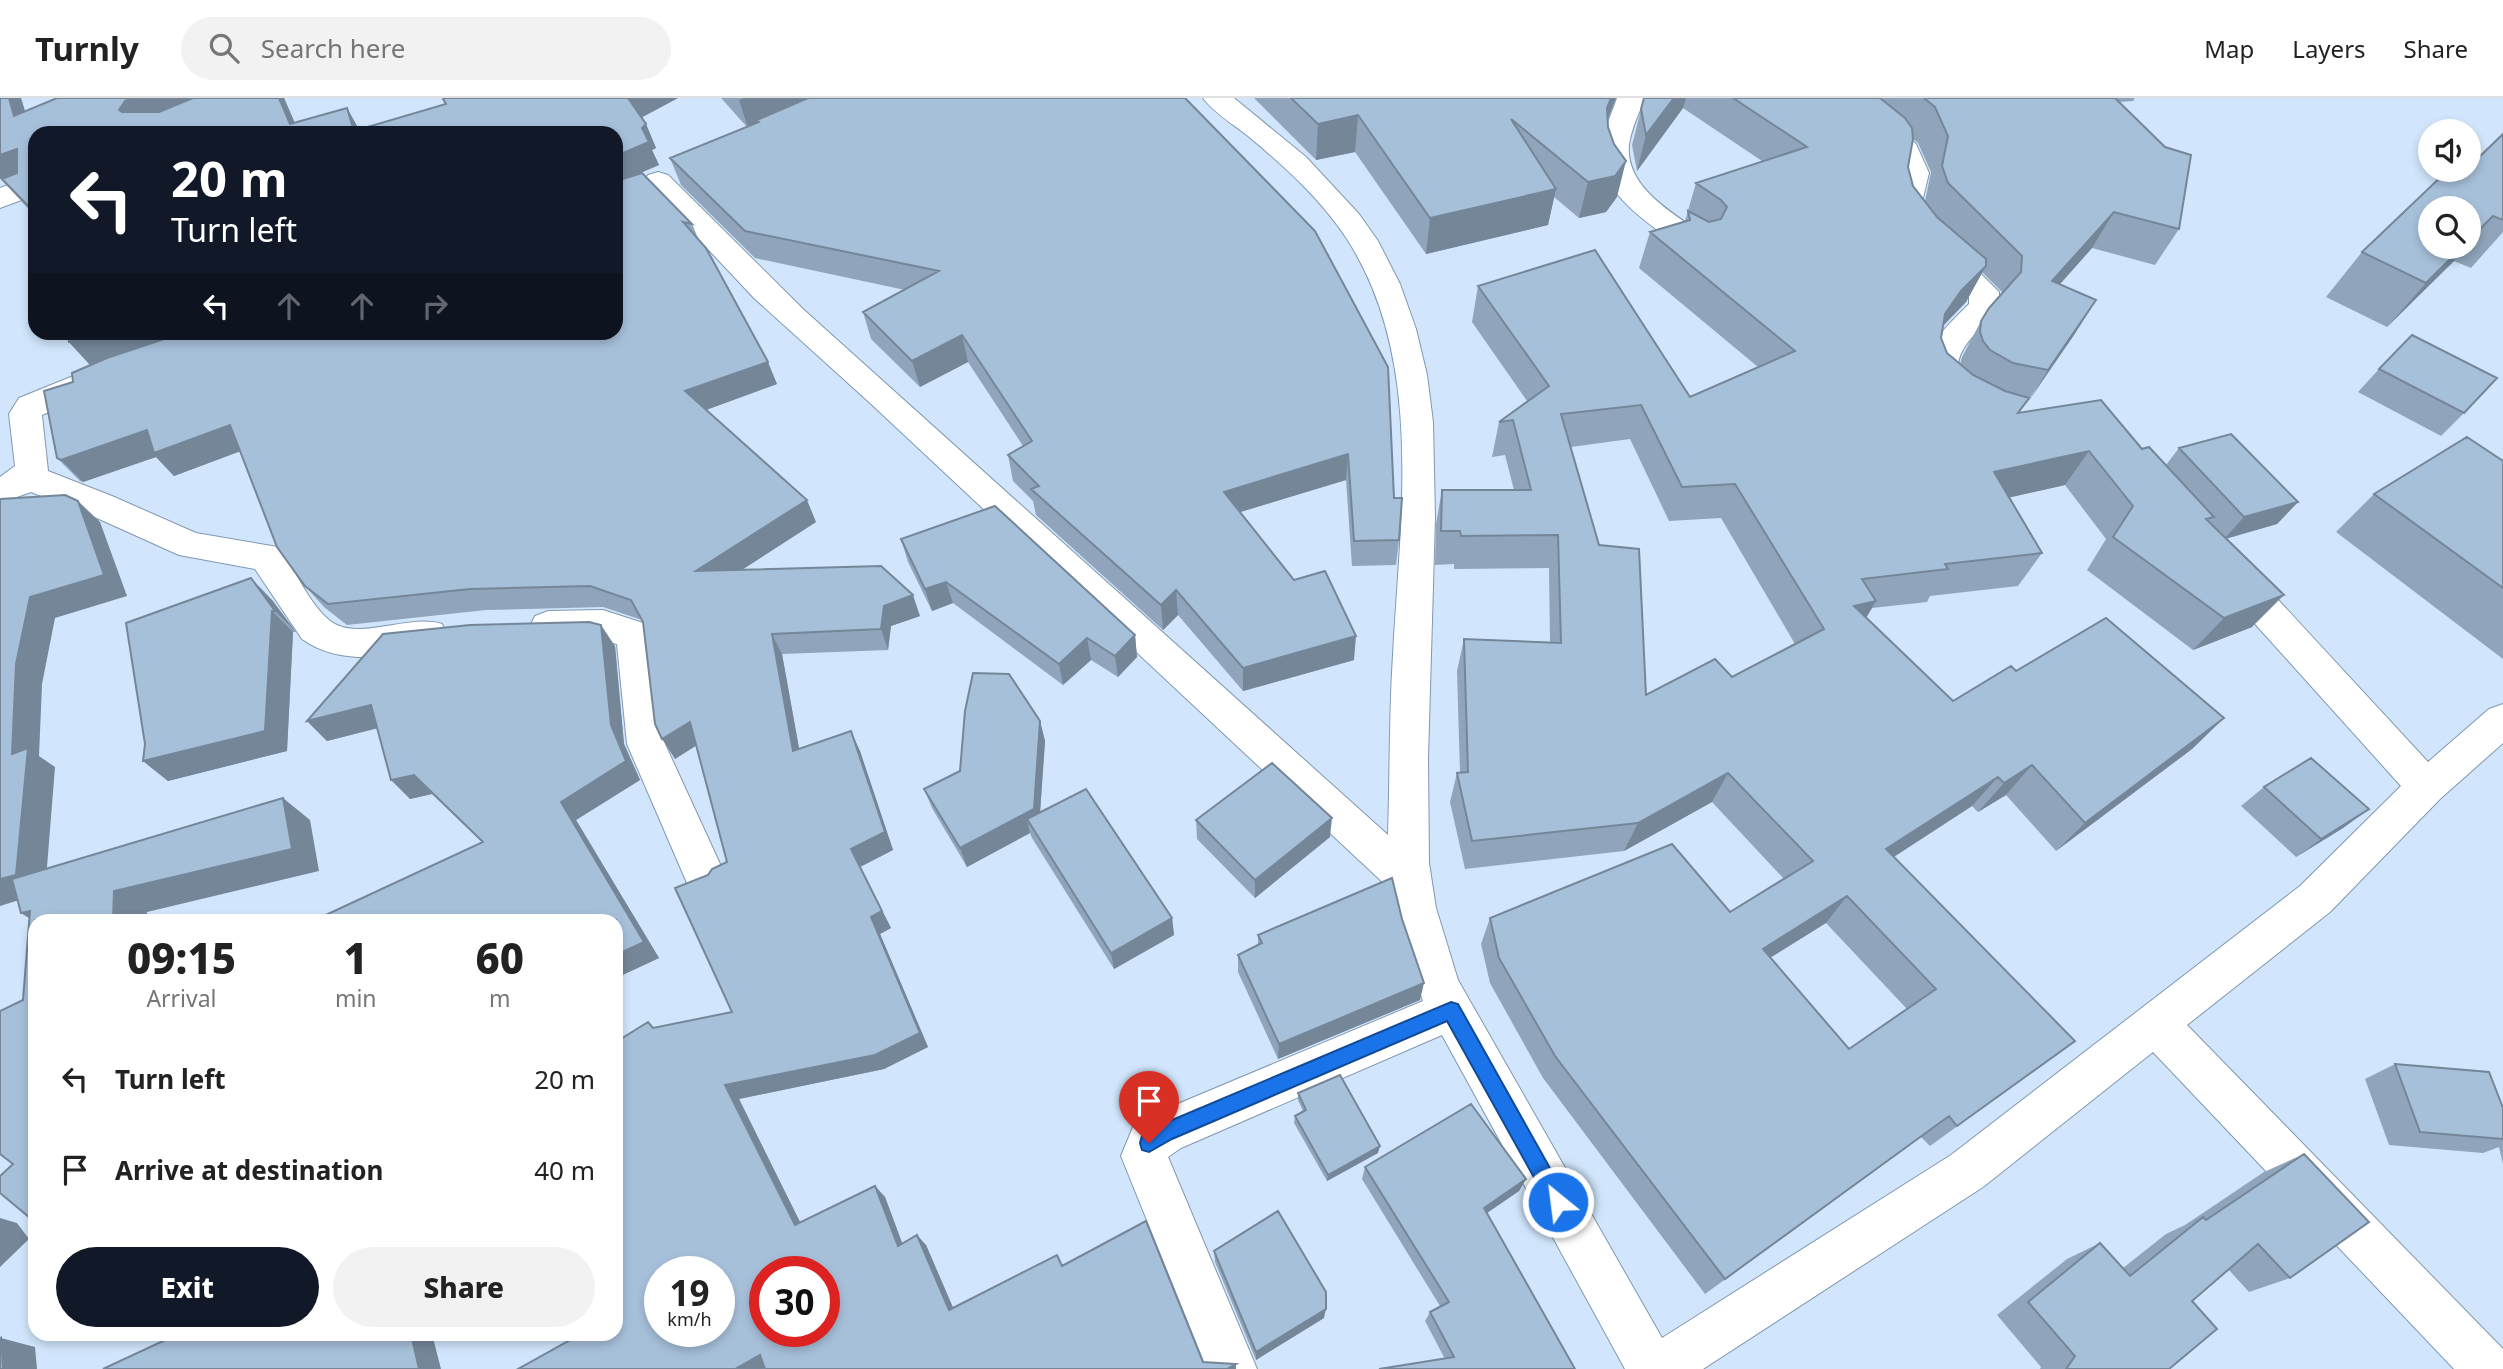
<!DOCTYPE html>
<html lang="en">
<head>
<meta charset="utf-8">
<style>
	:root { --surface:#fff; --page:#f2f2f2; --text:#222; --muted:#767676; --line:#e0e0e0; --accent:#111827 }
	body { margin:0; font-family:"Noto Sans",sans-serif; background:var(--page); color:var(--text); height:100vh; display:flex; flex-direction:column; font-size:26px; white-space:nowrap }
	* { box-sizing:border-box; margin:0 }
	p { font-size:23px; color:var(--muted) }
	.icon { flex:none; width:38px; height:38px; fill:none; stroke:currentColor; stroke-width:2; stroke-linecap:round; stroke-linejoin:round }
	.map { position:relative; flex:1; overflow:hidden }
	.details { position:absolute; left:28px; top:816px; width:595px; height:427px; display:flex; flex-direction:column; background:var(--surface); border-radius:21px; box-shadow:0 4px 10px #0003 }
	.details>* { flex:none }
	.guide { position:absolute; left:28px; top:28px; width:595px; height:214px; border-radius:21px; box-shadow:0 4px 10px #0003; background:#111827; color:#fff; overflow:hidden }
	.buttons { position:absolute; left:2418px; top:21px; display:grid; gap:14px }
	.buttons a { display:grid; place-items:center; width:63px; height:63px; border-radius:50%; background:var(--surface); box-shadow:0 4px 10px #0003; font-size:35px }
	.speed { position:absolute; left:644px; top:1158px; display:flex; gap:14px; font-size:35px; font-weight:700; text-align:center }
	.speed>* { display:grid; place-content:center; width:91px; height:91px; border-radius:50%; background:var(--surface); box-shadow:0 4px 10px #0003; line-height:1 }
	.speed small { font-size:18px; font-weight:400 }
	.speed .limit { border:10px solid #d22; background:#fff; color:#111 }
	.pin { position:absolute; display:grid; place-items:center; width:60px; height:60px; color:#fff; margin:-72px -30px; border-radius:50% 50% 50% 0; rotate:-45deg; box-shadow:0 0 7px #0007 }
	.pin .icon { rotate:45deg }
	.me { position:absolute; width:77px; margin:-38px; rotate:331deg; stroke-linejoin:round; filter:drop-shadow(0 0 5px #0008) }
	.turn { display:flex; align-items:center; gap:24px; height:147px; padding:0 28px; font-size:32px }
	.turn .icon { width:91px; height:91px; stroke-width:2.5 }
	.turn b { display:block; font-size:49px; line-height:60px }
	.lanes { display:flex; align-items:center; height:66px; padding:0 28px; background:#0003; justify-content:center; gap:35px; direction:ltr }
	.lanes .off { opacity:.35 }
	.eta { display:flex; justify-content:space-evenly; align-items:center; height:119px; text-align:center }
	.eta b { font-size:42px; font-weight:800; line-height:49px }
	.action { display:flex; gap:14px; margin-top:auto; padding:14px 28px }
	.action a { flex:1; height:80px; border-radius:42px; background:var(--accent); color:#fff; font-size:28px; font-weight:800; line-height:80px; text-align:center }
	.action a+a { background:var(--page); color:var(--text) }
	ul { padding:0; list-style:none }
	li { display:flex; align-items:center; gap:21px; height:91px; padding:0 28px }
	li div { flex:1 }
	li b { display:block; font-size:26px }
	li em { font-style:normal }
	header { display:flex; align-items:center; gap:42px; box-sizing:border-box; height:98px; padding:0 35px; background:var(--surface); border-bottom:2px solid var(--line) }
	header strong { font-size:33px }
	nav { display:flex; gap:38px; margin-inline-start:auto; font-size:24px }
	.search { width:490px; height:63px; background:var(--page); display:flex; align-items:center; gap:18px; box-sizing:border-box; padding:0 24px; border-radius:38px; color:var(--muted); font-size:26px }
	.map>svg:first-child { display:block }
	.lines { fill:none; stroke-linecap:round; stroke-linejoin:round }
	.minor-casing { stroke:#8098b1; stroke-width:2 }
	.minor { fill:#fff; fill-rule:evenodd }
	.wall { fill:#90a5bb; fill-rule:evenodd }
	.shaded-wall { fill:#758699 }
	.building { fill:#a7c0da; stroke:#758699; stroke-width:2; fill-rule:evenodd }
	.route { fill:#1a73e8; stroke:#114b97; stroke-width:2 }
</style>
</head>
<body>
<header>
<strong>Turnly</strong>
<div class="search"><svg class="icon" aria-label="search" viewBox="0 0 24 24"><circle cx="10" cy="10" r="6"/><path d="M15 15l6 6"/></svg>Search here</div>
<nav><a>Map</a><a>Layers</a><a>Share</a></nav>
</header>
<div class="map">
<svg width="2503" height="1271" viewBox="0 0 2503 1271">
	<rect width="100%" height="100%" fill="#d1e6fc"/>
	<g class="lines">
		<!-- minor casing -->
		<g class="minor-casing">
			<path id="minor" d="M1203 0H1234L1306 59 1359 116 1378 143 1400 186 1416 231 1427 277 1433 324 1435 419 1428 660 1429 765 1436 810 1458 882 1662 1240 1951 1057 2300 788 2401 688 2219 486 2214 476 2219 466 2232 462 2245 466 2428 664 2489 611 2503 606V645L2440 701 2330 814 2187 927 2503 1251V1271H2454L2153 954 1983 1089 1703 1271H1625L1442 937 1181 1050 1168 1059 1257 1271H1207L1121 1058 1133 1029 1149 1018 1423 903 1401 837 1391 792 869 304 754 200 644 83 648 77 658 74 668 77 804 212 1388 737C1390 677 1389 617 1393 557 1400 421 1425 262 1347 141 1321 101 1284 68 1248 38 1233 26 1214 15 1203 0Z
				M1617 0H1645C1639 15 1631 31 1629 47 1625 92 1679 118 1708 140L1713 147 1708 154 1698 157 1688 154C1655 129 1595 96 1601 47 1604 31 1612 15 1617 0Z
				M1808 0H1843L1890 24 1916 46 1929 75 1922 104 1928 123 1999 194V208C1985 231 1951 248 1959 280L1975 298 1970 306C1956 310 1947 308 1937 297 1906 264 1946 229 1969 206V196C1945 172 1915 154 1899 123 1889 104 1898 95 1900 77 1904 46 1835 17 1812 6Z
				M35 77V97L0 110V90Z
				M93 270 104 273 109 281 104 289 42 317 48 373 112 398 196 435 278 449C296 472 307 503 329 522 356 545 409 515 442 526L447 536 442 546C400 560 340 569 302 541L255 471 179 457 88 416 31 394 0 405V379L15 368 9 316 19 300Z
				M603 512 643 525 653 545 665 646 726 779 720 792 705 797 690 792 627 646 617 546C590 538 562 547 535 538L530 528 535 518 548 513Z"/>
		</g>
		<!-- minor -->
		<use href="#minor" class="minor"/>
	</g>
	<!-- wall -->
	<path class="wall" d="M0 0H21L25 13 57 0H284L295 25 347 10 359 32 445 6V0H678L642 19 646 26 656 50 652 52 659 67 636 77 692 126 698 140 777 286 706 312 816 424 742 472 920 518 891 528 888 552 782 556 799 651 860 653 893 752 860 769 891 830 880 836 928 949 884 971 739 1001 800 1125 875 1088 885 1099 902 1145 926 1147 953 1210 1062 1168 1203 1264 763 1271H518L616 1236 654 930 732 914 708 777 727 764 696 647 675 661 643 524 642 522 603 509 486 512 347 527 324 509 305 488 240 353 174 378 156 359 83 384 80 383 57 360 73 284 90 267 69 244 616 234 35 35V118L0 80Z
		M721 0H1185L1394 400 1399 442 1396 467 1352 468 1346 382 1240 414 1354 562 1243 593 1178 517 1163 532 1036 417 1033 403 1013 383 1008 357 1023 348 968 264 920 289 871 241 863 214 905 192 755 160 681 87 670 60 747 29Z
		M1254 0H1616L1607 23 1617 99 1606 114 1579 120 1554 99 1548 127 1426 156 1355 54 1316 62Z
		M1644 0H2135L2133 3 2119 4 2179 131 2155 167 2092 150 2060 186 2096 202 2074 237 2019 315 2142 351 2166 367 2179 350 2298 404 2277 426 2226 441 2252 529 2193 552 2087 472 2106 441 2065 387 2010 399 2042 455 2018 488 1930 498 1927 504 1872 510 1866 520 1953 603 2016 573 2224 620 2192 651 2056 753 2006 697 1978 714 1972 708 1894 759 2075 943 1930 1048 1921 1039 1705 1196 1543 980 1490 885 1481 846 1490 820 1730 814 1784 781 1712 704 1624 753 1465 771 1450 704 1457 675H1460L1457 573 1464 541 1550 544 1549 470 1454 471V466L1435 467 1436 426 1442 392H1514L1505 357 1492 359 1499 324 1527 303 1472 224 1478 188 1690 299 1758 269 1639 170 1650 134 1685 123 1696 85 1762 63 1683 10 1637 73 1632 47ZM1913 41 1918 45 1931 74 1925 103 1913 88 1908 69ZM1982 174 2002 194V196L1981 223 1962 259 1960 266 1947 255 1941 240 1943 228 1966 204ZM1630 341 1669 423 1721 420 1795 546 1732 579 1646 597 1599 447 1571 349ZM1826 825 1907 911 1849 951 1770 860Z
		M2503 36V134L2471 170 2454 163 2387 229 2326 199 2362 154 2455 72H2469L2475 63ZM2469 110V149H2431Z
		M2379 271 2464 315 2441 338 2358 294Z
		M2503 363V561L2336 434 2374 396Z
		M901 441 1135 537 1137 559 1118 579 1091 562 1063 587 953 505 932 513 908 464Z
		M272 502 296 534H293L287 653 168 683 143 663Z
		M615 548 624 646 640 682 576 722 659 860 616 880V822L482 744 432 696 410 701 377 630 327 643 307 623Z
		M1040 623 1045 643 1040 714 1172 820 1174 837 1114 871 1032 740 1030 735 967 769 932 710 924 691 960 673Z
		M2264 689 2369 711 2343 730 2296 759 2241 708Z
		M1196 722 1330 739 1255 800 1197 741Z
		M1258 837 1420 902 1278 961 1238 874V857L1258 847Z
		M2395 966 2503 1010V1066L2499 1049 2483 1055 2389 1047 2365 981Z
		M1298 995 1378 1055 1327 1083 1294 1025 1295 1018 1303 1013 1298 1002Z
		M2304 1056 2290 1180 2249 1194 2229 1172 2192 1203 2169 1271H2040L2041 1269 1997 1217 2067 1161 2100 1145 2123 1170 2166 1136 2185 1127 2264 1074Z
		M1365 1069 1526 1081 1519 1093 1487 1115 1575 1271 1445 1261 1425 1223 1430 1214 1440 1208 1362 1081Z
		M1214 1153 1324 1220 1256 1262 1215 1164Z"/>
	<!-- shaded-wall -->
	<path class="shaded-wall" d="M9 0H21L33 41 14 18Z
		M132 0H204L142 27 119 12 125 3Z
		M279 0H284L299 35 290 26Z
		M628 0H678L637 22Z
		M744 0H818L757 22 758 25 748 30 739 2Z
		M1611 0H1616L1598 46 1607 10Z
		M1674 0H1686L1683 10 1637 73 1646 37Z
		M347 10 361 35H355Z
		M1358 17 1355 54 1316 62 1318 26Z
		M646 26 656 50 652 52 659 67 616 85V58L642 30Z
		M17 51 35 75 5 85 0 80V57Z
		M1626 63 1617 99 1606 114 1579 120 1588 84Z
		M1556 91 1548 127 1426 156 1430 120Z
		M2114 114 2092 150 2031 219 2052 183Z
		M2493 118 2469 145V142Z
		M2462 149H2466L2454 163 2387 229 2426 185Z
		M1986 168 1966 204 1942 229 1945 216 1961 193Z
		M2096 202 2074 237 2026 307 2048 272Z
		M99 234H185L90 267 69 244Z
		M962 237 968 264 920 289 912 263Z
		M768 264 777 286 695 316 685 293Z
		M230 327 249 350 174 378 156 359 83 384 61 362 147 332Z
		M2089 353 2065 387 1972 408 1994 374Z
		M1348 356 1346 382 1224 419V394Z
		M807 402 816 424 707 494 696 473Z
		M78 403 100 424 127 498 55 520 42 586 39 658 55 669 45 794 0 808V781L12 656 16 566 30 499Z
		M2298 404 2277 426 2224 441 2244 419Z
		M251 480 272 502 296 534 275 513Z
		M946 484 953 505 932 513 925 491Z
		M1176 492 1178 517 1163 532 1161 507Z
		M913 497 920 518 891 528 888 552 881 531 884 508Z
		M2284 497 2252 529 2193 552 2224 520Z
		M1876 503 1857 535 1854 508Z
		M272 513 293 534 287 653 168 683 143 663Z
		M601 527 615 548 624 646 640 682 576 722 659 860 616 880V857L561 704 611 627Z
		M772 536 782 556 803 672 793 653Z
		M1135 537 1137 559 1118 579 1115 558Z
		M1356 538 1354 562 1243 593V570Z
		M1087 540 1091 562 1063 587 1059 566Z
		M371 607 390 627 327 643 307 623Z
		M2224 620 2192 651 2056 753 2085 725Z
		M1040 623 1045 643 1039 730 1027 721 1030 735 967 769 960 750Z
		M690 624 702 644 675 661 662 641Z
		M851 633 860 653 893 752 860 769 891 830 880 836 928 949 884 971 739 1001 807 1138 795 1127 725 987 851 751Z
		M2032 667 2006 697 1978 714 2004 685Z
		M1728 675 1712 704 1624 753 1638 725Z
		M414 677 432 696 410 701 391 682Z
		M1998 679 1972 708 1864 778 1886 751Z
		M283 700 310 722 319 773 147 814V822H113L114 793Z
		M2369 711 2343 730 2296 759 2321 741Z
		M1332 720 1330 739 1255 800V782Z
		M1847 798 1826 825 1744 876 1763 851Z
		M30 813 35 824 21 815Z
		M1172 820 1174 837 1114 871 1111 855Z
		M1424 885 1420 902 1278 961 1279 946Z
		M1380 1048 1378 1055 1327 1083 1328 1077Z
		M1526 1081 1519 1093 1478 1121 1484 1110Z
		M875 1088 885 1099 907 1158 898 1148Z
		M0 1120 17 1125 29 1141 0 1169Z
		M917 1137 926 1147 958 1221 949 1212Z
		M1326 1211 1324 1220 1256 1262V1254Z
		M411 1236H432L441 1271H419Z
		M1 1240 35 1249 37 1271H3Z
		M760 1257 774 1265 763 1271H735Z
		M1236 1266V1271H1227Z"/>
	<!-- building -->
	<path class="building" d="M0 0H9L14 18 57 0H132L125 3 119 12 122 14H159L193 0H279L290 26 347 10 354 33 446 6 443 1 445 0H628L646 26 642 30 649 44 616 58V35H35V115L2 81 17 75V51L0 57Z
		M808 0H1185L1315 133 1388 269 1394 400H1402L1399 442 1354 443 1348 356 1224 394 1294 482 1325 473 1356 538 1243 570 1176 492 1161 507 1031 391 1039 388 1008 357 1032 343 962 237 912 263 863 214 939 173 745 133 670 60 759 24 757 22Z
		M1291 0H1611L1607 10 1608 29 1614 46 1626 63 1615 78 1588 84 1511 21 1556 91 1430 120 1358 17 1318 26Z
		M1644 0H1674L1646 37 1641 11Z
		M1733 0H1880L1905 20 1912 30 1913 41 1908 69 1913 88 1937 119 1986 161V168L1961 193 1945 216 1941 240 1947 255 1973 277 2005 293 2029 300 2018 315 2101 302 2142 351 2149 349 2214 419 2206 421 2284 497 2224 520 2113 439 2133 408 2089 353 1994 374 2042 455 1945 466 1948 471 1862 481 1876 503 1854 508 1953 603 2011 568 2016 573 2106 520 2224 620 2085 725 2032 667 2004 685 1998 679 1886 751 2075 943 1957 1028 1949 1018 1725 1181 1555 958 1499 860 1490 820 1672 746 1730 814 1813 763 1728 675 1638 725 1472 743 1457 675 1468 674 1464 541 1561 545 1558 437 1461 438 1460 433H1441L1442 392H1531L1513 322 1499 324 1549 288 1478 188 1595 152 1690 299 1795 253 1650 134 1690 122 1688 113 1709 124 1721 121 1727 109 1721 102 1696 85 1807 49ZM1641 307 1682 389 1735 386 1824 531 1732 579 1715 561 1646 597 1639 451 1599 447 1561 316ZM1847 798 1936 891 1849 951 1763 851Z
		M1924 0H2115L2165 49 2191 57 2179 131 2114 114 2052 183 2096 202 2048 272 2013 265 1990 252 1983 243 1980 234 1981 223 1989 210 2021 174 2022 158 1948 85 1942 68 1948 38 1935 9Z
		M2503 36V122L2493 118 2469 142V110H2431V149H2462L2426 185 2362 154 2448 72 2456 74 2457 72H2469V61L2475 63Z
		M642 75 692 126 683 124 706 150 768 264 685 293 807 402 696 473 881 468 913 497 884 508 881 531 772 536 793 653 851 633 885 734 851 751 882 813 871 819 920 935 875 957 725 987 795 1127 875 1088 898 1148 917 1137 949 1212 1057 1157 1062 1168 1146 1123 1203 1264 1236 1266 1227 1271H765L760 1257 735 1271H518L581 1236H616V944L648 924 653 930 732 914 675 790 708 777 712 771 727 764 690 624 662 641 655 626 643 524 631 502 590 488 470 491 328 506 305 488 277 449 230 327 154 355 147 332 61 362 57 360 44 293 73 284 72 275 107 260 185 234H616V83ZM660 1174H719V1234H660ZM765 1174H824V1234H765Z
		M68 234H99L69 244Z
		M2412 237 2497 280 2464 315 2379 271Z
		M2231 336 2298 404 2244 419 2179 350Z
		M2467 339 2503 363V490L2374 396Z
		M65 397 78 403 104 477 30 499 16 566 12 656 28 650 16 777 0 781V401Z
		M995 408 1135 537 1115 558 1087 540 1059 566 946 484 925 491 901 441Z
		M251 480 275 513H272L265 633 143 663 145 646 126 525Z
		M589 524 601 527 611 627 626 663 561 704 644 844 616 857V822H315L483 744 414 677 391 682 371 607 307 623 383 536 470 527Z
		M973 575 1009 576 1040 623 1034 711 960 750 924 691 960 673 965 613Z
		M2311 660 2369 711 2321 741 2264 689Z
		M1272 665 1332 720 1255 782 1196 722Z
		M1086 691 1172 820 1111 855 1027 721Z
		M283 700 292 751 114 793 113 822H35V1124L0 1095V1078L13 1066 0 1056V913L23 902 30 813 21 815 12 781Z
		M1392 780 1402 821 1424 885 1279 946 1238 857 1262 845 1258 837Z
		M2395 966 2489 974 2503 1010V1041L2420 1034Z
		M1340 977 1380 1048 1328 1077 1295 1018 1306 1012 1298 995Z
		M1471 1006 1526 1081 1484 1110 1575 1271H1379L1454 1259 1430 1214 1449 1204 1365 1069Z
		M2304 1056 2369 1124 2290 1180 2258 1146 2192 1203 2217 1231 2169 1271H2066L2075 1258 2028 1204 2100 1145 2130 1178 2203 1119 2206 1122Z
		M1278 1113 1326 1194V1211L1256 1254 1214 1153Z
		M178 1236H411L419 1271H103Z
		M1 1240 3 1271H0V1241Z"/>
	<!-- route -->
	<path class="route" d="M1451 904 1458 906 1565 1097 1568 1104 1565 1110 1558 1113 1551 1110 1447 923 1172 1041 1149 1054 1142 1052 1140 1045 1142 1038 1158 1028Z"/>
</svg>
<div class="buttons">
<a><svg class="icon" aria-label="sound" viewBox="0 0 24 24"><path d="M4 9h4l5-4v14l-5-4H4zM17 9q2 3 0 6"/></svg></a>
<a><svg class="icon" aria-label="search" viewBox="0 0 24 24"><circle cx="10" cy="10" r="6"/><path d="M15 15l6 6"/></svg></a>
</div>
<div class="speed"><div>19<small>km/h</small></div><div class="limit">30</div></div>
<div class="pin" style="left:1149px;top:1045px;background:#d93025"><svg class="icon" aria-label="arrive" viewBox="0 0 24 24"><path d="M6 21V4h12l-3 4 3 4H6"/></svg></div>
<svg class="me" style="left:1558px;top:1104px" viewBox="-20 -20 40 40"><circle r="17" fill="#1a73e8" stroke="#fff" stroke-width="3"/><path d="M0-11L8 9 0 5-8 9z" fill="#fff"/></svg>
<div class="guide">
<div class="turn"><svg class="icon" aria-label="left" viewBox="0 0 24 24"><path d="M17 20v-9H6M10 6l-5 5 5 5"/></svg><div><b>20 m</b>Turn left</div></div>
<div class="lanes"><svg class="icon" aria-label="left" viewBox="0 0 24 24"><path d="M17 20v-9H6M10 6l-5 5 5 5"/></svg><svg class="icon off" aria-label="ahead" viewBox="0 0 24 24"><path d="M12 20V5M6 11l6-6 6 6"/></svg><svg class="icon off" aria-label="ahead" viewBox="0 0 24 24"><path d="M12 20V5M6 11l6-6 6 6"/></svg><svg class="icon off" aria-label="right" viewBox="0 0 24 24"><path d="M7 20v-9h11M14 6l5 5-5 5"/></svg></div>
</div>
<section class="details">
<div class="eta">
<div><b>09:15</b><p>Arrival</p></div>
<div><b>1</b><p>min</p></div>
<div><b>60</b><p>m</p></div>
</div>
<ul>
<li><svg class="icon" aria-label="left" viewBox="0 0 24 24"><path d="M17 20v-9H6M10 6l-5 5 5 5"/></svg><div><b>Turn left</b></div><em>20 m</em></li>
<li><svg class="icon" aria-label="arrive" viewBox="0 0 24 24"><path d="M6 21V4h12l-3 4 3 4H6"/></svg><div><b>Arrive at destination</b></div><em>40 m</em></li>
</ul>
<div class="action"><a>Exit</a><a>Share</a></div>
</section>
</div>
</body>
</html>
